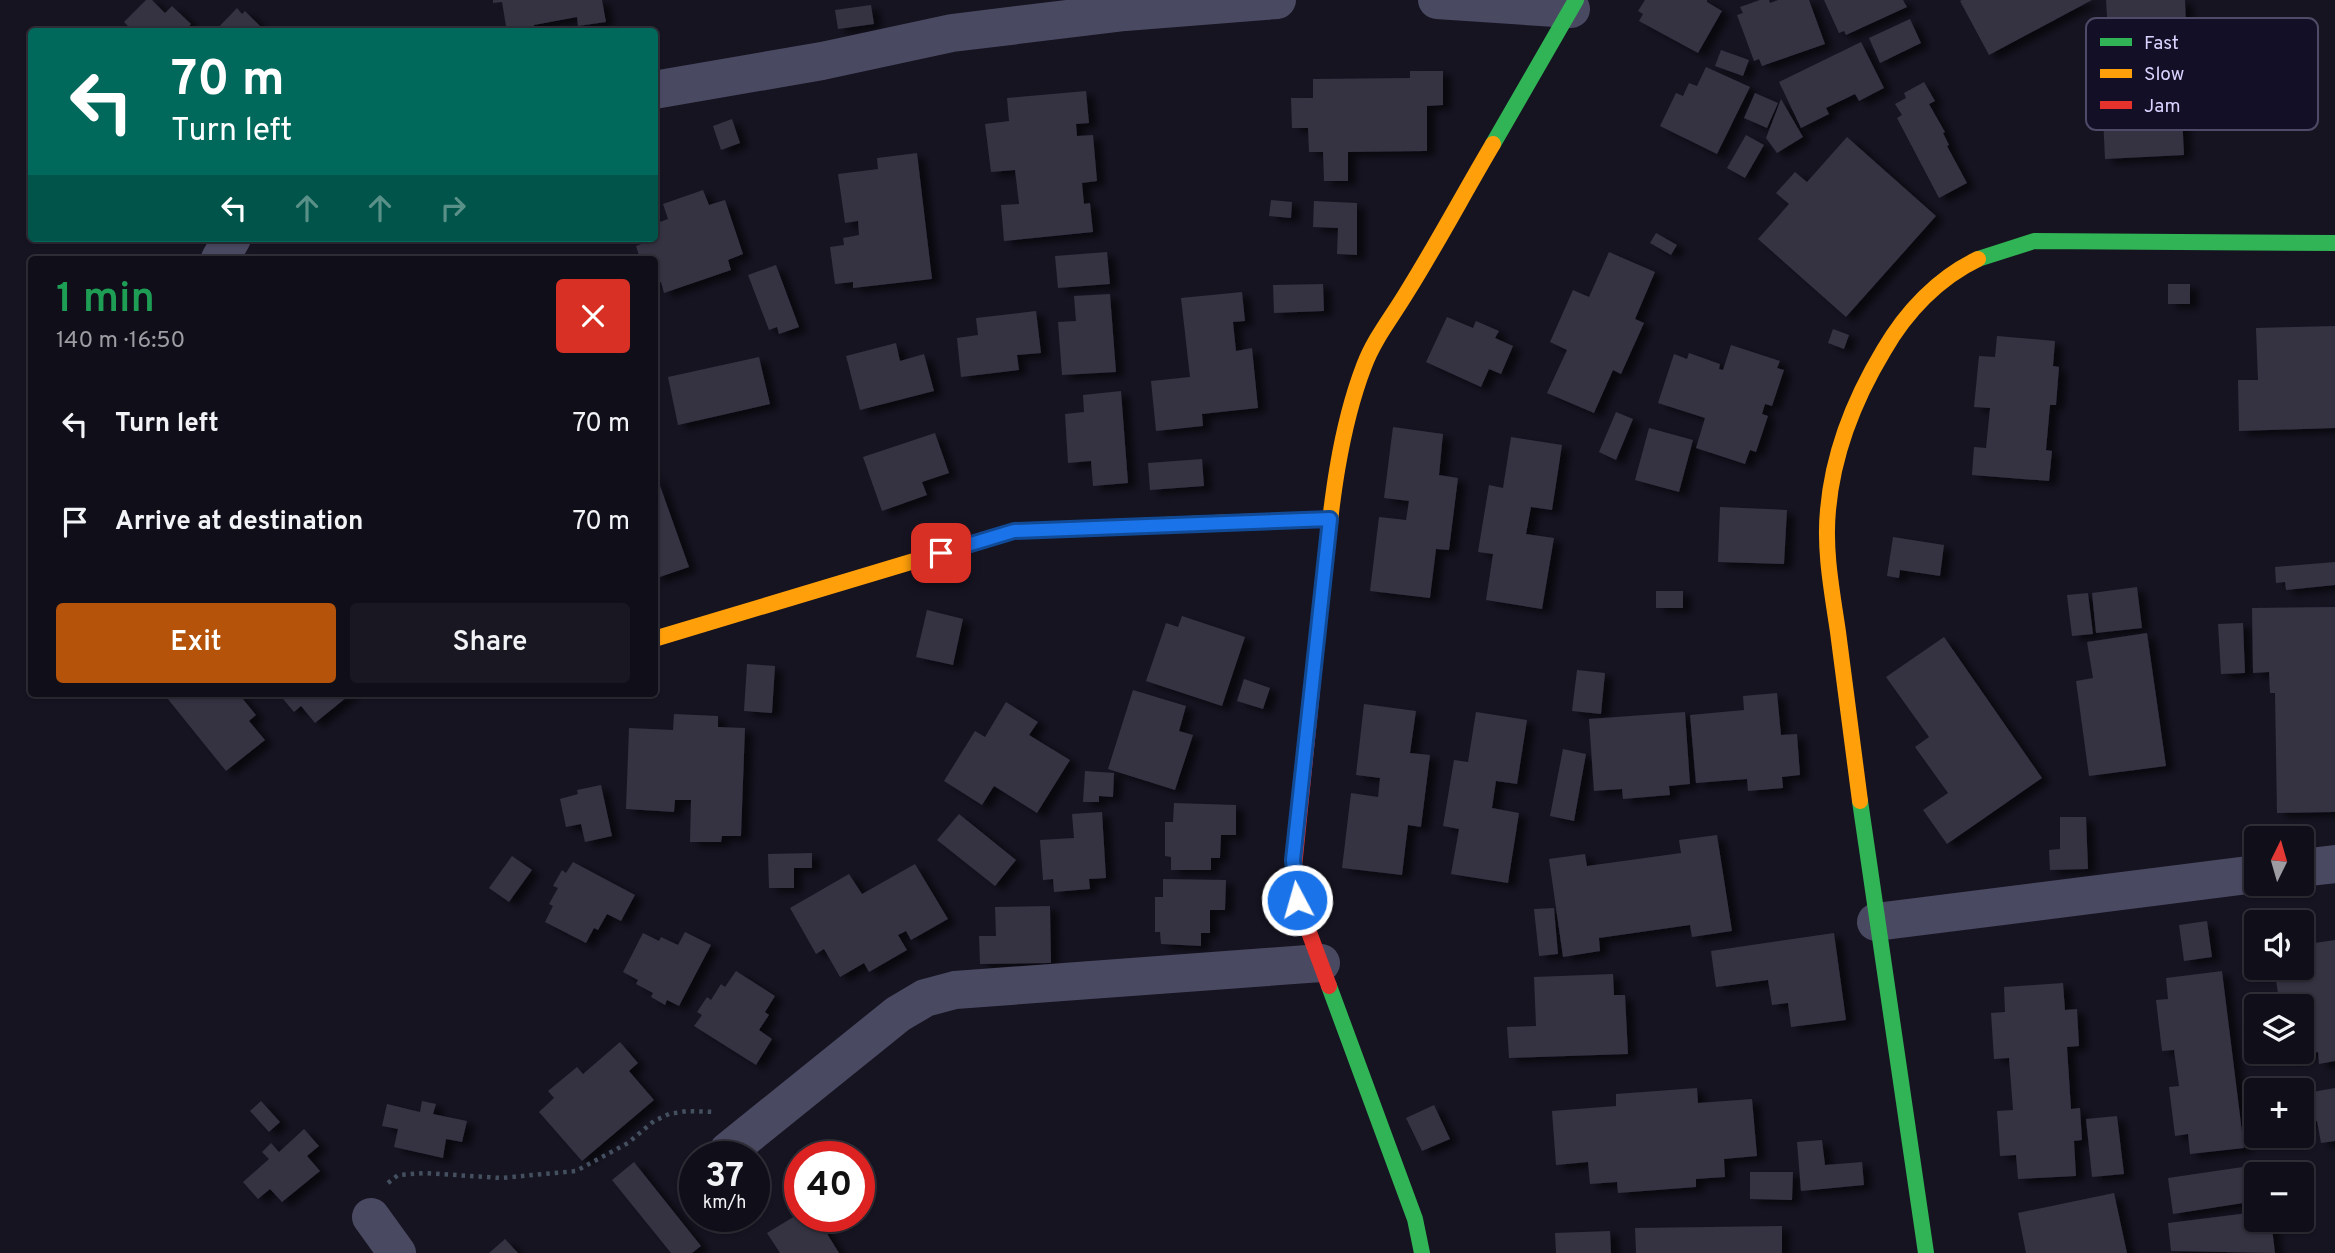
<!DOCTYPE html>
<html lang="en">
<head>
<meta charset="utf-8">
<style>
	:root { --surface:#100f19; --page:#191822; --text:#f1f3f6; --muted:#9c9ca2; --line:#302f38; --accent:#b45309 }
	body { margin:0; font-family:Overpass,sans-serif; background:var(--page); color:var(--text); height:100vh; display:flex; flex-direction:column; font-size:26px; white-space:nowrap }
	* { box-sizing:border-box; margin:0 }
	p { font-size:23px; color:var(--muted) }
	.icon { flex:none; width:38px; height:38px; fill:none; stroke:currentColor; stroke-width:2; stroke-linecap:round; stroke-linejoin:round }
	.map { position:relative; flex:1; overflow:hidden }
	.panel { position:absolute; left:28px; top:256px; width:630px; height:441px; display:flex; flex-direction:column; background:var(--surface); border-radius:7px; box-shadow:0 2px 5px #0004,0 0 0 2px var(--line) }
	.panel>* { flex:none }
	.hud { position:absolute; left:28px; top:28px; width:630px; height:214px; border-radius:7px; box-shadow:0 2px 5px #0004,0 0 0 2px var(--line); background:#00695c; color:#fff; overflow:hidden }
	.needle { width:46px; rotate:5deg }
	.fabs { position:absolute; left:2244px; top:826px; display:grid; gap:14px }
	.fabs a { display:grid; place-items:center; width:70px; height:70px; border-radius:7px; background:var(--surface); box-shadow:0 2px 5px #0004,0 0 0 2px var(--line); font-size:35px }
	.speed { position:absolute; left:679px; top:1141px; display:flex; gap:14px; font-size:35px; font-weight:700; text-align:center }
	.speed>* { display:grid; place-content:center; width:91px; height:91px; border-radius:50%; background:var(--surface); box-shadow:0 2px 5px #0004,0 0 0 2px var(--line); line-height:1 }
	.speed small { font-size:18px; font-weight:400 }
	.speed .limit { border:10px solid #d22; background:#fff; color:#111 }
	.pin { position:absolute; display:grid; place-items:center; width:60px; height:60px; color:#fff; margin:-30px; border-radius:14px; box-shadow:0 4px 10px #0006 }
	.me { position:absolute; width:77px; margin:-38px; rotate:354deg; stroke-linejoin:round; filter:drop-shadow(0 0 5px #0008) }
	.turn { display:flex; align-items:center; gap:24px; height:147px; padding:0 28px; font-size:32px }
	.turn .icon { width:91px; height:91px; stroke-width:2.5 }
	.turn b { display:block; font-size:49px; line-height:60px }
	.lanes { display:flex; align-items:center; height:66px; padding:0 28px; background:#0003; justify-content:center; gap:35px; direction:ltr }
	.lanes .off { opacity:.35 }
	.round { display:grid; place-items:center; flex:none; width:74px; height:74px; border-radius:7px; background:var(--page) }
	.overview { display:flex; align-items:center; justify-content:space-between; height:119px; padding:0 28px }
	h1 { font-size:42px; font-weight:600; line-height:52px; color:#1e9e55 }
	.cta { display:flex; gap:14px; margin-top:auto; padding:14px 28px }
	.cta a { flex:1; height:80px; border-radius:7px; background:var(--accent); color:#fff; font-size:28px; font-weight:600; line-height:80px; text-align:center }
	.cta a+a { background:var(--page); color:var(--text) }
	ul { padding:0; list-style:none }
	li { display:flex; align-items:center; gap:21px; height:98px; padding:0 28px }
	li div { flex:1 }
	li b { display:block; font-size:26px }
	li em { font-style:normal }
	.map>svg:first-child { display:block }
	.building { fill:#343243; filter:url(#shadow) }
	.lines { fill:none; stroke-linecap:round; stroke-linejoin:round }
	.path { stroke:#44505f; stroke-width:4.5; stroke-dasharray:3.5 5; stroke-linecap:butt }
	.street { stroke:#4a4962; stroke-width:38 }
	.fast { stroke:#30b455; stroke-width:16 }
	.slow { stroke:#ff9f0a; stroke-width:16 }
	.jam { stroke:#e5322d; stroke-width:16 }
	.route-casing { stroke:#114b97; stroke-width:18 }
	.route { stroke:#1a73e8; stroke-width:12 }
	.key { fill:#130f26; stroke:#4e4a67; stroke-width:2 }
	.key-label { font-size:19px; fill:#d9d4ff }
</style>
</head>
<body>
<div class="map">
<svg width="2335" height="1253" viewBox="0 0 2335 1253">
	<defs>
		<filter id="shadow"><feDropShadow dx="8" dy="4.5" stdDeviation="3.5" flood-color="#0009"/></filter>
	</defs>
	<rect width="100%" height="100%" fill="#161421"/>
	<!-- building -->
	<path class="building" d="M146 0H152L165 13 172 6 191 24 184 32H124L129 27 124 22Z
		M493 0H602L606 22 578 26 577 17 534 25 535 32H507L502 2 493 3Z
		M1645 0H1707V2L1722 11 1698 53 1639 21 1643 14 1638 11Z
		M1760 0H1769L1770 3 1778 0H1809L1825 44 1762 66 1759 59 1754 61 1737 15 1743 13 1740 7Z
		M1824 0H1903L1907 7 1846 35 1844 31 1839 33Z
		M1962 0H2092L1989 55 1960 1Z
		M2106 0H2185L2187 52 2179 53 2184 155 2105 159 2100 51 2109 50Z
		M871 5 874 24 838 29 835 10Z
		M237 8 242 14 245 11 266 32H214Z
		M1910 19 1921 43 1880 63 1869 38Z
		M1861 42 1884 88 1859 101 1855 94 1826 108 1829 114 1801 128 1779 82Z
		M1721 50 1749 60 1743 76 1715 66Z
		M1706 67 1750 87 1717 154 1660 126 1676 93 1683 96 1689 83 1697 86Z
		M1410 71H1443V105L1427 106V151L1348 152V181H1324L1323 152H1309L1308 128H1292L1291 98H1313V79L1410 78Z
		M1924 82 1935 101 1929 104 1945 132 1943 133 1949 145 1947 146 1967 183 1939 198 1897 118 1902 115 1895 104 1906 98 1904 93Z
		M1086 91 1089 123 1076 124 1077 136 1093 135 1097 181 1082 183 1084 204 1090 203 1093 232 1004 241 1001 205 1019 204 1015 170 991 172 985 124 1009 121 1007 98Z
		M1755 93 1778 103 1767 128 1744 118Z
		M1781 99 1803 137 1777 153 1766 138Z
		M732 119 740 143 721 150 713 126Z
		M1746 135 1764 145 1745 178 1727 168Z
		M1847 137 1936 216 1846 317 1758 239 1789 204 1776 193 1795 172 1807 182Z
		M917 153 932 279 853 288V282L835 284 830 247 844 245 843 238 859 235 858 221 845 223 838 174 878 169 877 158Z
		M703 190 709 205 725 200 743 254 728 260 731 270 664 293 661 282 654 284V259H640L636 246 647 242 645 238H654V224L668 219 663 204Z
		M1271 200 1292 202 1291 218 1269 216Z
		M1314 201 1357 203V255L1337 254 1338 228 1313 227Z
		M1656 233 1677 245 1671 255 1650 243Z
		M1107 252 1110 284 1058 288 1055 256Z
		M1609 252 1655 272 1635 319 1644 323 1621 374 1613 370 1594 413 1547 393 1567 350 1550 342 1573 290 1589 297Z
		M776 265 799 327 779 334 777 327 769 330 748 275Z
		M1323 284 1324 311 1274 313 1273 285Z
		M2168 284H2190V304H2168Z
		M1242 292 1245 321 1233 322 1236 351 1252 348 1258 408 1202 414 1203 426 1156 431 1151 381 1190 377 1181 298Z
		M1110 294 1116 372 1062 375 1058 322 1076 321 1074 296Z
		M1036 311 1041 353 1017 355 1019 370 961 377 957 338 978 335 976 318Z
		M1447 317 1473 328 1476 321 1499 331 1495 338 1513 346 1501 374 1489 369 1481 387 1426 362Z
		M2335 326V428L2239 431 2238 380H2258L2256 328Z
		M1833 329 1849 335 1844 349 1828 343Z
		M1997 336 2055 341 2053 366 2059 367 2056 405H2050L2046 450 2052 451 2049 481 1972 475 1974 447 1986 448 1990 408 1974 407 1979 356 1995 357Z
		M896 343 900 361 924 354 934 391 860 410 846 356Z
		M1731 345 1780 361 1777 368 1784 370 1772 406 1765 404 1762 414 1768 416 1756 452 1750 450 1745 464 1696 448 1705 418 1658 403 1674 354 1687 359 1689 353 1720 364 1719 369 1723 370Z
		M759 357 770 404 678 425 668 377Z
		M1121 391 1128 483 1093 486 1091 461 1068 463 1065 414 1084 412 1083 395Z
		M1616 412 1633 419 1616 460 1599 452Z
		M1393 427 1443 434 1439 475 1458 478 1449 550 1436 549 1430 598 1370 591 1379 517 1406 520 1409 501 1384 498Z
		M1649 428 1693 440 1679 492 1635 480Z
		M935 433 949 473 922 482 927 495 882 511 863 457Z
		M1511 437 1562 445 1552 510 1531 507 1526 534 1554 538 1542 609 1486 600 1493 554 1478 552 1489 485 1503 488Z
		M1202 459 1204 486 1150 490 1148 463Z
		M654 469 689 567 654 579Z
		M1720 507 1787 510 1784 564 1718 562Z
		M1893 537 1944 545 1940 576 1900 570 1899 578 1887 576Z
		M2335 562V585L2286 590 2285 582 2276 583 2275 567Z
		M2137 587 2142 628 2096 633 2092 593Z
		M1656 591H1683V608H1656Z
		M2088 593 2093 634 2072 636 2067 595Z
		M2335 607V812L2277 813 2275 693H2270L2269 672 2253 673 2252 608Z
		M927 610 963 619 953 665 916 657Z
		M1182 616 1245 637 1222 706 1146 681 1166 623 1178 627Z
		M2243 623 2245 673 2221 674 2218 624Z
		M2147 633 2166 766 2089 776 2076 681 2093 678 2087 642Z
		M1944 637 2042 778 1947 844 1923 810 1948 793 1915 747 1929 737 1886 677Z
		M747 664 775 666 772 713 744 711Z
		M1577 670 1605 673 1601 714 1572 711Z
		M1244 679 1270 688 1263 709 1237 701Z
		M1133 690 1186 706 1179 731 1193 735 1175 790 1108 769Z
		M163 693H238L256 715 249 721 265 740 226 771Z
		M278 693H352L315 723 301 706 294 712Z
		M1777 693 1781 735 1797 734 1800 775 1782 777 1783 788 1748 791 1747 779 1696 783 1690 715 1744 710 1743 696Z
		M1006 702 1038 722 1029 735 1070 760 1037 813 994 786 982 805 944 781 975 731 985 737Z
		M1364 704 1416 711 1410 753 1430 755 1421 827 1408 825 1402 875 1342 868 1351 793 1378 797 1380 778 1356 775Z
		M1476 712 1527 720 1517 784 1496 781 1492 808 1519 813 1508 883 1451 874 1459 829 1443 826 1454 760 1468 762Z
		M1685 712 1690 784 1669 786 1670 795 1623 799 1622 789 1594 791 1589 719Z
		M674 714 718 716V727L745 728 741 836H722L721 842H690L691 800H675L674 812 626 809 629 728 673 730Z
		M1563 749 1586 754 1574 821 1550 816Z
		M1085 771 1114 773 1113 797 1099 796V802H1083Z
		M601 785 612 836 585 842 581 824 566 827 560 799 578 794 577 790Z
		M1174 803 1236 805V835H1221L1220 858H1211V870H1171V857L1165 856V822H1173Z
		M1102 812 1106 878 1089 879 1090 889 1054 892 1053 879 1043 880 1040 840 1074 838 1072 814Z
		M959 814 1016 860 995 886 937 840Z
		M2060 817H2086L2088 869 2050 870 2049 850 2060 849Z
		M1717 835 1732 931 1692 937 1690 925 1599 938 1600 951 1563 957 1549 859 1585 854 1587 866 1681 853 1679 840Z
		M812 853V868H794V888H769L768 854Z
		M512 856 532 870 509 902 489 888Z
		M573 862 635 895 621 921 607 914 598 930 594 928 586 943 545 922 553 906 549 904 558 888 553 886 562 870 566 873Z
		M915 864 948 919 911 940 906 931 898 935 907 950 869 972 864 963 840 977 824 949 816 954 790 908 849 874 862 894Z
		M1163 879 1226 880 1225 910H1210V933H1201V946L1161 944 1160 932H1155V897H1163Z
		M1050 906 1051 963 980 964 979 936H996L995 907Z
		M1554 908 1558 954 1539 956 1534 909Z
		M2207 921 2212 957 2184 961 2179 925Z
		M685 932 711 945 679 1006 667 1000 665 1005 651 997 653 993 636 984 638 980 623 972 643 933 659 941 661 937 678 945Z
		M1834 933 1846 1020 1791 1027 1788 1003 1772 1005 1768 980 1716 987 1711 951Z
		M2335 940V1061L2319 1064 2318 1052 2287 1058 2286 1052H2301V1022L2305 1021 2301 1006H2280L2274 968H2301V945Z
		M736 971 775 996 765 1012 769 1015 759 1030 772 1039 756 1065 694 1026 702 1015 697 1012 707 997 711 1000 721 984 725 987Z
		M2222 971 2244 1148 2190 1154 2188 1134 2175 1136 2169 1087 2179 1086 2174 1050 2162 1051 2156 1000 2168 999 2166 978Z
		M1613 974 1614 995H1625L1628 1054 1509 1058 1507 1027 1536 1026 1534 977Z
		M2063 983 2065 1010 2077 1009 2079 1046 2067 1047 2071 1109 2080 1108 2082 1140 2074 1141 2076 1176 2018 1179 2016 1155 2000 1156 1997 1111 2013 1110 2009 1058 1994 1059 1991 1013 2005 1012 2004 987Z
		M620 1042 638 1063 629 1071 654 1100 582 1161 539 1112 554 1098 548 1091 577 1067 583 1074Z
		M1697 1088 1698 1103 1752 1099 1757 1156 1724 1159 1725 1177 1696 1179V1187L1618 1193 1617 1182 1590 1184 1588 1162 1556 1165 1552 1111 1616 1106V1094Z
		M2335 1088V1141L2321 1143 2317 1121 2301 1124V1094Z
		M261 1101 280 1122 269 1132 250 1111Z
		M422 1101 436 1104 433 1114 467 1121 462 1142 446 1139 443 1158 394 1147 398 1129 382 1126 387 1104 420 1112Z
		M1434 1105 1450 1139 1422 1151 1406 1118Z
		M2117 1116 2124 1174 2092 1177 2086 1119Z
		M304 1129 319 1146 307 1156 320 1171 282 1202 270 1189 258 1199 243 1182 269 1159 262 1152 271 1143 279 1152Z
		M1822 1140 1825 1165 1862 1162 1864 1185 1801 1191 1797 1142Z
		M634 1162 701 1246 692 1253H671L612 1180Z
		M2263 1164 2265 1174H2256V1201L2173 1214 2168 1178Z
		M1750 1172H1793L1792 1200 1750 1199Z
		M2114 1193 2127 1253H2026L2018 1213Z
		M2256 1212V1220H2271L2275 1253 2171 1251 2168 1223Z
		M800 1213V1216H816L839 1253H780L767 1233Z
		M1782 1226V1253H1636L1635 1228Z
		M1610 1231 1611 1253H1556L1555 1233Z
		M505 1239 518 1253H489Z"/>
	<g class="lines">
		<!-- path -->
		<path class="path" d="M388 1183 398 1175 425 1173 501 1178 576 1171 628 1143 654 1121 669 1114 687 1111 716 1112"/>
		<!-- street -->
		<path class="street" d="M1437 0 1571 9
			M654 90 822 61 952 33 1125 12 1277 0
			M220 259 232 238
			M2301 868 2335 864
			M1876 922 2256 874
			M728 1151 898 1014 925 998 955 990 1321 963
			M371 1217 397 1253"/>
		<!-- fast -->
		<path class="fast" d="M1493 144 1576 0
			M1978 259 2034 241 2335 243
			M1860 801 1926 1253
			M1329 986 1415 1219 1422 1253"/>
		<!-- slow -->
		<path class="slow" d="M1322 592C1330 518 1337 436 1364 366 1374 339 1392 317 1407 292 1437 244 1464 193 1493 144
			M654 639 1014 531 1239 522
			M1860 801C1853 745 1845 688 1838 632 1832 591 1824 551 1828 510 1833 453 1855 398 1884 350 1906 312 1938 278 1978 259"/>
		<!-- jam -->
		<path class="jam" d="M1239 522 1330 519
			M1322 592 1293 877 1297 900 1329 986"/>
	</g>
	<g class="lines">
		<!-- route casing -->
		<g class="route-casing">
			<path id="route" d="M941 553 1014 531 1330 519 1293 860 1297 900"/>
		</g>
		<!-- route -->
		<use href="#route" class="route"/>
	</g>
	<!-- legend -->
	<rect x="2086" y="18" width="232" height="112" rx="10" class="key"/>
	<rect x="2100" y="38" width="32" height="8" fill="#30b455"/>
	<rect x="2100" y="69" width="32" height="9" fill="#ff9f0a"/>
	<rect x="2100" y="101" width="32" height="8" fill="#e5322d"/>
	<g class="key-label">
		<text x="2144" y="49">Fast</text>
		<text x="2144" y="80">Slow</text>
		<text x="2144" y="112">Jam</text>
	</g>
</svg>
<div class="fabs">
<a><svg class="needle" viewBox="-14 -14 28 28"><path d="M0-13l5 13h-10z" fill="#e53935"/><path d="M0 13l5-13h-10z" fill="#9c9ca2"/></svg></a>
<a><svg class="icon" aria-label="sound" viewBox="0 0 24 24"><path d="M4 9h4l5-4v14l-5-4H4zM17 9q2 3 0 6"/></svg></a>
<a><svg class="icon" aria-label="layers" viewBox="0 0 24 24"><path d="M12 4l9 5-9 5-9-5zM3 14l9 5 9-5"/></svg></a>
<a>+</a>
<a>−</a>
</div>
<div class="speed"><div>37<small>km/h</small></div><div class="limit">40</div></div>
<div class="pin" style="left:941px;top:553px;background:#d93025"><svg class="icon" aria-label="arrive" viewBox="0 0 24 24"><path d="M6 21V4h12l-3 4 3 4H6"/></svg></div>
<svg class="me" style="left:1297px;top:900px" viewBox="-20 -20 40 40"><circle r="17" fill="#1a73e8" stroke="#fff" stroke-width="3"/><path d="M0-11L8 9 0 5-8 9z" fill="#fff"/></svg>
<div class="hud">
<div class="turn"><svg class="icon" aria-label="left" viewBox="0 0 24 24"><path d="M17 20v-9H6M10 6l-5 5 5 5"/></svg><div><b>70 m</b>Turn left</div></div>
<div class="lanes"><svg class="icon" aria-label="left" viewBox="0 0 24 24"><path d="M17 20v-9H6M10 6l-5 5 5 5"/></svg><svg class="icon off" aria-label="ahead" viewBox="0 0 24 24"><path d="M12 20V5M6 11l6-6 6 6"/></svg><svg class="icon off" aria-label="ahead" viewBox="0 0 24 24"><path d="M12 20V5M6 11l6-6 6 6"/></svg><svg class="icon off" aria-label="right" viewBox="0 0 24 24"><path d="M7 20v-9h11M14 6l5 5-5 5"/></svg></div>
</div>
<section class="panel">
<div class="overview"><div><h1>1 min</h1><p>140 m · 16:50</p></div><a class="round" style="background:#d93025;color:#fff"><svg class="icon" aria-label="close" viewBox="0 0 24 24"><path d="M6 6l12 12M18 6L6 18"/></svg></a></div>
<ul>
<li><svg class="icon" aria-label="left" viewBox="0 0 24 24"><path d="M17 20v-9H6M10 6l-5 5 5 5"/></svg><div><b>Turn left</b></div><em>70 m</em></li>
<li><svg class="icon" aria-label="arrive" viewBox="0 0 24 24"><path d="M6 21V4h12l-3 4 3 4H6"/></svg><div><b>Arrive at destination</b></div><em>70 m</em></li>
</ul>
<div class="cta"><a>Exit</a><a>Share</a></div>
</section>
</div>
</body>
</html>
